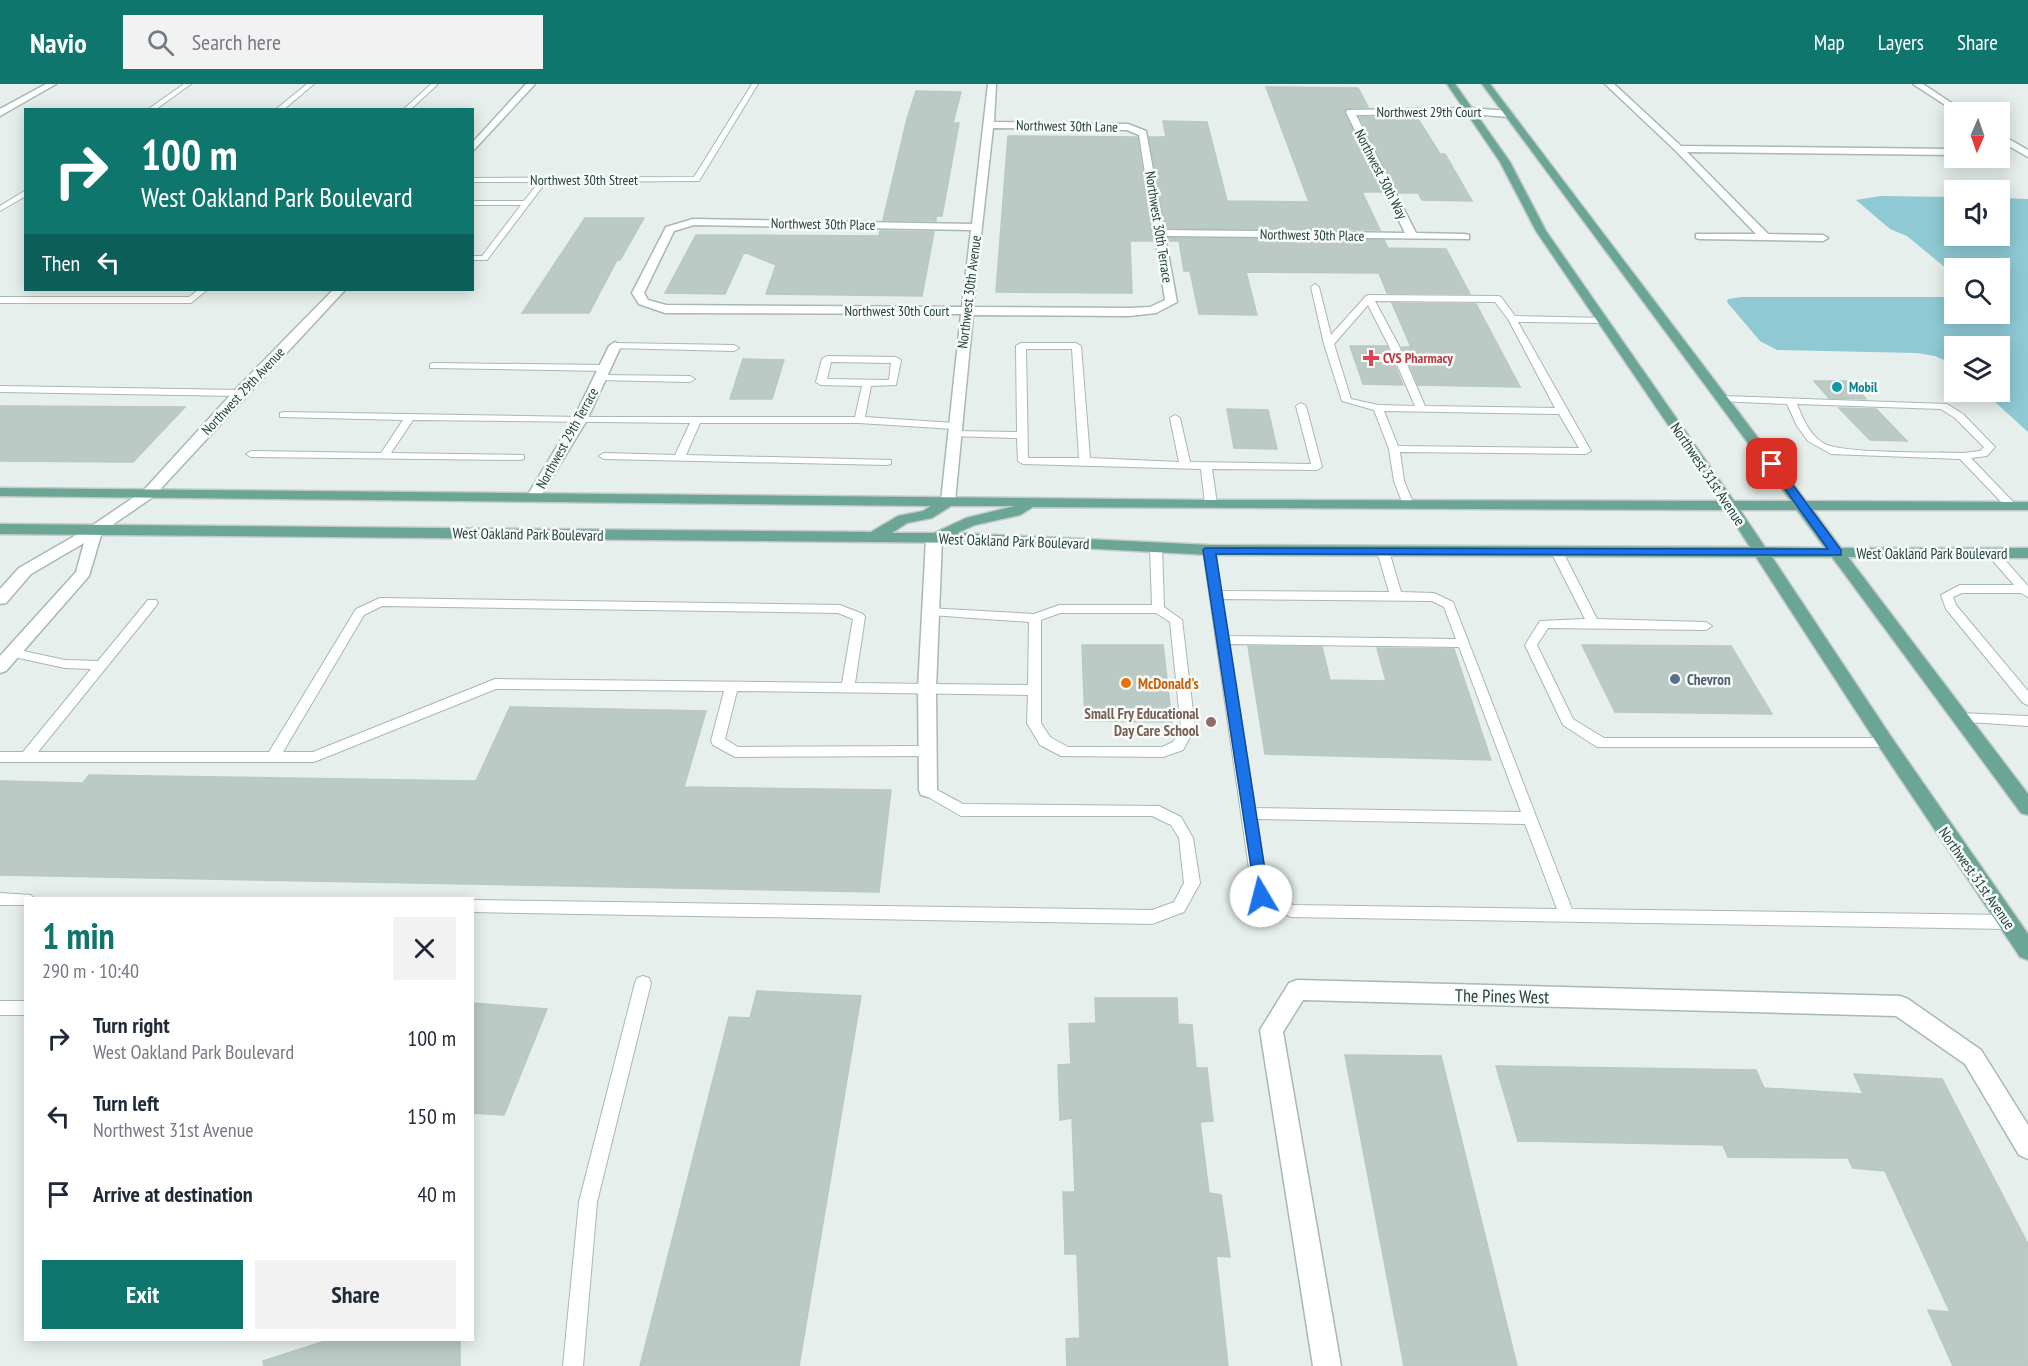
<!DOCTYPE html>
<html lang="en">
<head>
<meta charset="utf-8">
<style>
	:root { --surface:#fff; --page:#f2f2f3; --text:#1f2937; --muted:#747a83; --accent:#0f766e }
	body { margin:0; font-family:"PT Sans Narrow",sans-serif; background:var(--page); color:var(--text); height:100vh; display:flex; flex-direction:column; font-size:22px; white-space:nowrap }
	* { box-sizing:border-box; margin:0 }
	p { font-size:20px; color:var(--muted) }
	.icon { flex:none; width:33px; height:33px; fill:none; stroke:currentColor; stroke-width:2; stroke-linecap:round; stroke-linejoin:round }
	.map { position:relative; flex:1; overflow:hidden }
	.details { position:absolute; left:24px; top:813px; width:450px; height:444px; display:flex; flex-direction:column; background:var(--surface); border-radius:0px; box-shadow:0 3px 15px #0003 }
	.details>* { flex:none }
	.guide { position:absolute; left:24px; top:24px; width:450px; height:183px; border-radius:0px; box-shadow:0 3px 15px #0003; background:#0f766e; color:#fff; overflow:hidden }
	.needle { width:39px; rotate:182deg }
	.buttons { position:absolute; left:1944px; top:18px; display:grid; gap:12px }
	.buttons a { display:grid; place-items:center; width:66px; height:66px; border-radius:0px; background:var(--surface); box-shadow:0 3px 15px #0003; font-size:30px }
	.pin { position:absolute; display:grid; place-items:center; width:51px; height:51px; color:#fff; margin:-26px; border-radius:12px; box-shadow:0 3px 9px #0006 }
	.me { position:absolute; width:66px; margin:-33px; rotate:352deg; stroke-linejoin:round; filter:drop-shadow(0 0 4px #0008) }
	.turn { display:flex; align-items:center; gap:21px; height:126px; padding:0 18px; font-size:27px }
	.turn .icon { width:78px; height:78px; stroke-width:2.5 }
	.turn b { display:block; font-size:42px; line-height:51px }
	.then { display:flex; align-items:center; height:57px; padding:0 18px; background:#0003; gap:12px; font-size:22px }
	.round { display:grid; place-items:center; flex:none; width:63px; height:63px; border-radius:0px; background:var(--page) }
	.summary { display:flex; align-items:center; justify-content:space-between; height:102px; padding:0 18px }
	h1 { font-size:36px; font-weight:700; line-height:45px; color:var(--accent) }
	.button { display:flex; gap:12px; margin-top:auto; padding:12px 18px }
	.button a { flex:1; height:69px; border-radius:0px; background:var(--accent); color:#fff; font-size:24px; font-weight:700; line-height:69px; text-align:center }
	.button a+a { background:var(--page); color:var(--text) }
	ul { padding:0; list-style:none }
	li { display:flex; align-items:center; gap:18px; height:78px; padding:0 18px }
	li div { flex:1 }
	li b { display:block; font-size:22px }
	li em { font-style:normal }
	header { display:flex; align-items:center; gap:36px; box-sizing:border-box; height:84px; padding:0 30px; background:var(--accent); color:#fff }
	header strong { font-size:28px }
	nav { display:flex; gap:33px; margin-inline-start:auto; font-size:21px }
	.search { width:420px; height:54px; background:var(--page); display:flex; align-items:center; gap:15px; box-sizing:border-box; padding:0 21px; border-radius:0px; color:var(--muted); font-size:22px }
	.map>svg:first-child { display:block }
	.water { fill:#8ec9d4 }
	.building { fill:#bbcac4; stroke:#b8c9c2; stroke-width:1.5 }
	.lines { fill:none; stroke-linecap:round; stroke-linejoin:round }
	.service-casing { stroke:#a8b8b2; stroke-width:2 }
	.minor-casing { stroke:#a8b8b2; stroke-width:3 }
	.primary-casing { stroke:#c2cac8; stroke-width:3 }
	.service { fill:#fff; fill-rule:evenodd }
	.minor { fill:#fff; fill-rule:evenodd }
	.primary { fill:#6aa596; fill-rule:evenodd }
	.route { fill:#1a73e8; stroke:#114b97; stroke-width:1.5 }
	.health-dot { fill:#e0444e; stroke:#f7fbf9; stroke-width:2 }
	.culture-dot { fill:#0f9aa8; stroke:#f7fbf9; stroke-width:2 }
	.service-dot { fill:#5c6f8a; stroke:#f7fbf9; stroke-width:2 }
	.food-dot { fill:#e8710a; stroke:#f7fbf9; stroke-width:2 }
	.education-dot { fill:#8d6e63; stroke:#f7fbf9; stroke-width:2 }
	.labels { text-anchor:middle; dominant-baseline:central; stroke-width:5; stroke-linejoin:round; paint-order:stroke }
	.far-street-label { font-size:14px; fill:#24423a; stroke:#f7fbf9 }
	.far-health-label { font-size:14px; font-weight:bold; fill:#be3a42; stroke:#f7fbf9; text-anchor:start }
	.far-culture-label { font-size:14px; font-weight:bold; fill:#0d838f; stroke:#f7fbf9; text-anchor:start }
	.street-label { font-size:15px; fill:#24423a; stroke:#f7fbf9 }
	.service-label { font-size:15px; font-weight:bold; fill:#4e5e75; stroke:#f7fbf9; text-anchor:start }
	.food-label { font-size:15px; font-weight:bold; fill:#c56008; stroke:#f7fbf9; text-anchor:start }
	.education-label { font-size:15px; font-weight:bold; fill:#785e54; stroke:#f7fbf9; text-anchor:end }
	.near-street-label { font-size:18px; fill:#24423a; stroke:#f7fbf9 }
</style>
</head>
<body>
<header>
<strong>Navio</strong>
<div class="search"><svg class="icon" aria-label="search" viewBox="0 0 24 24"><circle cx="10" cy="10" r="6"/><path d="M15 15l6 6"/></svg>Search here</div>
<nav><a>Map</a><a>Layers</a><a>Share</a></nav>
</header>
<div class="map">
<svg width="2028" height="1282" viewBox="0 0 2028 1282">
	<rect width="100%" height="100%" fill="#e6efeb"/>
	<!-- water -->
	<path class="water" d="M1880 112 1954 113V152H2000V114L2028 115V348L1984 308H2000V262H1954V281L1935 272 1917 269 1777 266 1760 257 1727 218 1728 215 1742 213H1954V230H2000V184H1954V191L1907 152 1890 145 1856 116Z"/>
	<!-- building -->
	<path class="building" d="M1266 3 1358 4 1368 23 1347 24 1344 29 1383 108H1362L1380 146 1166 144 1149 53H1166L1163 37 1207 38 1227 117 1309 118Z
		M916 7 961 8 953 39H959L942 132H936V137L883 136 907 35Z
		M1360 33 1418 35 1440 70H1445L1472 117 1422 116 1418 109H1398Z
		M1008 52 1137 53 1153 157H1130L1132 209 996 208Z
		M585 134H644L620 176H617L589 229H522Z
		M880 147 934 148 922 212 766 210 776 181 744 168 725 210 665 209 696 151 879 152Z
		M1168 154 1384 156 1388 164 1446 165 1470 210 1387 209 1379 189 1246 188 1257 231 1199 230 1190 187H1184L1179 157H1168Z
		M1392 219 1476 220 1520 303 1418 301 1402 263H1411Z
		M1350 262H1387L1403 301 1363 300Z
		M743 275 784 276 772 315H730Z
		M1814 297H1849L1866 315 1829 314Z
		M0 322 185 323 133 378 0 377Z
		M1839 324 1876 325 1907 357 1870 356Z
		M1227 325 1268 326 1277 365 1234 364Z
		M1082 561H1163L1172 638 1085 637Z
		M1582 561 1731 562 1772 630 1615 628Z
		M1248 562 1322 563 1330 596 1386 597 1377 564 1454 565 1491 676 1265 670Z
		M510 623 706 627 684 703 891 706 879 808 0 791V697L83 699 89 691 476 697Z
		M757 907 861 912 799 1282H640L729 933 750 934Z
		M1095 914H1177L1178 940 1192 941 1196 984H1207L1213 1037 1200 1038 1209 1109 1221 1111 1230 1173 1216 1172 1228 1282H1067L1066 1255 1080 1254 1077 1170H1065L1063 1108H1075L1072 1034 1060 1036 1058 981 1071 980 1069 940 1096 939Z
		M472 919 547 925 504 1031 472 1029Z
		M1345 971 1441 972 1517 1282H1404Z
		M1496 982 1756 986 1764 1004 1863 1010 1854 990 1942 995 2028 1160V1282H1953L1928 1226 1950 1228 1885 1087 1853 1084 1848 1074 1728 1073 1723 1061 1518 1057Z
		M328 1256H460V1282H264L263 1277Z"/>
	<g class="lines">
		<!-- service casing -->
		<g class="service-casing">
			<path id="service" d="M184 0H191L155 26H147Z
				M307 0H314L283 26H275Z
				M431 0H438L410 26H403Z
				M752 0H758L699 97 546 98 487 176H472V172H482L521 121H472V117H524L539 98H472V94L694 93Z
				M26 106V112L0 127V122Z
				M1315 200 1319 203 1331 251 1366 212 1369 211 1498 212 1501 213 1515 232 1605 234 1606 236 1602 239 1518 238 1591 367 1586 370 1400 368 1404 397 1414 421 1412 423H1404L1394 397 1389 365 1374 326 1342 317 1324 260 1311 203ZM1375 217 1495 218 1508 235 1555 324 1425 322 1399 262ZM1368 221 1389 262 1415 322 1378 321 1351 315 1334 260ZM1384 327 1559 330 1579 364 1398 362Z
				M198 206H207L191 219H0V213H189Z
				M615 259 734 261 739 264 734 267 612 264V260Z
				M1021 259H1076L1081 262 1090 374 1179 378 1170 334 1175 331 1180 334 1190 378 1311 380 1296 322 1301 319 1306 322 1322 383 1317 386 1212 385 1217 420 1211 423 1205 420 1201 385 1023 380 1018 377 1017 354 949 352 948 350 953 347 1017 348 1016 262ZM1026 265H1072L1079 374H1028Z
				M827 272 896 273 901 276 896 301 871 302 865 333 954 339 959 342 954 345 859 339H700L686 371 891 376V380L887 381 604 375 599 372 604 369 675 371 690 339 413 336 391 369 524 371V375L520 376 251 373 246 370 251 367 381 369 403 336 280 333V329L284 328 580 333H855L862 302 821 301 816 298 822 275ZM831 278 891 279 889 296 827 295Z
				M433 279 605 281 610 284 605 287 430 284V280Z
				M600 291 690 292 695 295 690 298 597 296V292Z
				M0 302 240 306 245 309 240 312 0 308Z
				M1723 312 1947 320 1963 330 1995 363 1987 372 1971 374 2017 422 2011 425 2007 424 1960 375 1831 370 1808 357 1797 342 1787 320 1720 317V313ZM1797 320 1941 325 1955 334 1984 363 1980 367 1963 369C1936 368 1840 370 1823 359 1809 350 1803 335 1797 320Z
				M1156 459 1162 463 1164 523 1182 536 1195 644 1183 666 1163 673 1061 672 1040 661 1027 639 1028 611 737 607 725 655 738 663 928 662 933 663 935 667 933 671 928 672 735 673 713 661 711 657 724 607 496 605 314 678H0V668H23L91 585 65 584 14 573 10 572 8 569 10 566 14 565 65 576 98 577 148 516H156L158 519 156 522 38 668H269L356 525 380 514 840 521 863 530 865 533 855 599 1028 601 1029 538 931 531 925 527 927 524 1034 530 1059 521H1152L1150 463ZM382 522 838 529 853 535 842 599 495 595 313 668H283L364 531ZM1060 529H1156L1170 538 1181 644 1173 658 1162 663H1068L1050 653 1041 639V536Z
				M1209 462 1215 466 1221 507 1389 508 1377 467 1383 463 1389 467 1401 508 1434 509 1453 518 1572 825 2007 831 2013 833 2015 838 2013 843 2007 845 1291 833 1256 816 1253 812 1203 466ZM1222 515 1432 517 1444 523 1456 555 1228 552ZM1229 560 1459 563 1521 728 1255 724ZM1257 735 1525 740 1557 825 1293 821 1268 808Z
				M1557 464 1563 468 1597 535 1706 538 1712 542 1706 546 1548 544 1537 561 1573 635 1604 654H1886L1891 655 1893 659 1891 663H1597L1563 641 1525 561 1540 537 1585 535 1551 468Z
				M1992 465 1996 466 2028 502V513L2021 509H1962L1953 513 1956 521 2028 607V621L2023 619 1946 525 1941 511 1960 501H2014L1986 469Z
				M1960 629 2028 632V642L1955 637 1953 634Z
				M928 701 963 720 1159 722 1181 733 1193 754 1200 799 1184 828 1152 840 472 828V816L1152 826 1174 818 1184 799 1179 754 1171 741 1152 732H961L923 710 921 706 923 702Z
				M0 809 31 811 33 814H26V821H0Z
				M643 892 649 894 651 899 597 1118 583 1282H563L579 1118 635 899 637 894Z
				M0 917H26V931H0Z"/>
		</g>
		<!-- minor casing -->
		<g class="minor-casing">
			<path id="minor" d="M46 0H56L0 32V25Z
				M526 0H535L472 68V59Z
				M988 0H996L994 38 1128 40 1146 47 1164 146 1405 149 1346 28 1347 26 1470 24 1509 27 1513 30 1509 33 1470 30 1356 31 1416 149 1465 150 1469 151V155L1165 152 1177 218 1156 229 1129 232 973 231 955 417 948 421 941 417 961 230 665 229 639 220 632 209 666 143 693 135 972 140ZM993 44 1127 46 1139 51 1165 216 1150 223 1129 224 973 223ZM694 141 971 146 962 223 666 221 648 216 644 209 674 147Z
				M1605 0H1614L1681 62 1954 65V71L1687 68 1768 150 1823 151 1828 154 1823 157 1700 155 1696 154V150H1756L1676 67Z
				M1913 0H1923L1965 28H1956Z
				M2000 50 2028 66V73L2000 57Z
				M333 206H345L153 413 102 448 89 492 6 587 0 589V572L76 488 84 459 31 490 6 519 0 520V505L19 484 90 443 143 407 235 306Z
				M615 258 621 262 587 336 539 415H529L527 412 573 336 609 262Z
				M934 450 942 455 936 605 937 706 935 711 928 713 921 711 919 706 918 605 926 455Z
				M1297 896 1900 912 1908 915 1981 966 2028 1041V1075L2019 1071 1965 980 1896 932 1303 916 1283 948 1341 1282H1313L1260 946 1289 899Z"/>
		</g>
		<!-- primary casing -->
		<g class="primary-casing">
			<path id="primary" d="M1447 0H1455L1510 78 1546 147 1734 417H1791L1482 0H1490L1806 417 2028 418V426H1813L1841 464H2028V474L1848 473 2028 710V731L2021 729 1832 473H1772L1892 654 2028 850V876L2020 873 1880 664 1756 473 1209 471 987 459 0 450V440L871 448 898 432 923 427 931 422 0 412V404L1211 416 1720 417 1536 147 1500 78ZM951 422H1015L966 434 934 449H892L907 439 932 434ZM1033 423 1726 426 1750 463 1209 461 957 449 975 441 1020 431ZM1740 426H1797L1825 464 1765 463Z"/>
		</g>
		<!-- service -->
		<use href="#service" class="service"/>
		<!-- minor -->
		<use href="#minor" class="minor"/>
		<!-- primary -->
		<use href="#primary" class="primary"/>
	</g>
	<!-- route -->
	<path class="route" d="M1772 377 1776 378 1841 466V471L1216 470 1269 812 1267 816 1261 818 1256 816 1203 466 1205 464 1828 465 1767 380Z"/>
	<!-- markers -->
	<path class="health-dot" d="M1368 265h6v6h6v6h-6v6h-6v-6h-6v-6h6z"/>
	<circle class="culture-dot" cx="1837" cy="303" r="6"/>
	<circle class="service-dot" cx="1675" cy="595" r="6"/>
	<circle class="food-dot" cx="1126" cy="599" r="6"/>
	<circle class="education-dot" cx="1211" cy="638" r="6"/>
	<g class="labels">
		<!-- far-street labels -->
		<g class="far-street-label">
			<text x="1429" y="28">Northwest 29th Court</text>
			<text transform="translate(1067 42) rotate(1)">Northwest 30th Lane</text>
			<text transform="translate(1381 90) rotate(63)">Northwest 30th Way</text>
			<text x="584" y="96">Northwest 30th Street</text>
			<text transform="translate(823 140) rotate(1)">Northwest 30th Place</text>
			<text transform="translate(1159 143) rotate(81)">Northwest 30th Terrace</text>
			<text transform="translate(1312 151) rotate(1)">Northwest 30th Place</text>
			<text transform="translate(969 208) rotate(-83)">Northwest 30th Avenue</text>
			<text x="897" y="227">Northwest 30th Court</text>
			<text transform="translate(243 307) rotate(-47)">Northwest 29th Avenue</text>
			<text transform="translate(567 354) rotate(-61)">Northwest 29th Terrace</text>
		</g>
		<!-- far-health labels -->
		<g class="far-health-label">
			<text x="1383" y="274">CVS Pharmacy</text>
		</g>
		<!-- far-culture labels -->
		<g class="far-culture-label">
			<text x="1849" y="303">Mobil</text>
		</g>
		<!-- street labels -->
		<g class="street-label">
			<text transform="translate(1708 390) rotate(56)">Northwest 31st Avenue</text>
			<text transform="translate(528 450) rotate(1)">West Oakland Park Boulevard</text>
			<text transform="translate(1014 457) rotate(2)">West Oakland Park Boulevard</text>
			<text x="1932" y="469">West Oakland Park Boulevard</text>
			<text transform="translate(1977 794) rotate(55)">Northwest 31st Avenue</text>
		</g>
		<!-- service labels -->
		<g class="service-label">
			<text x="1687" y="595">Chevron</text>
		</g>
		<!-- food labels -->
		<g class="food-label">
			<text x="1138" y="599">McDonald's</text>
		</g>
		<!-- education labels -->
		<g class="education-label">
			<text x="1199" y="629">Small Fry Educational<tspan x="1199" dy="17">Day Care School</tspan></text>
		</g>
		<!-- near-street labels -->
		<g class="near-street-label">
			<text transform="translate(1502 912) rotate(1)">The Pines West</text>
		</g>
	</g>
</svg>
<div class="buttons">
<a><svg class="needle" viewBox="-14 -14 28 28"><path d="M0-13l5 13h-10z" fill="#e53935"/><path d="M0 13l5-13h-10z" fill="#747a83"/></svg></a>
<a><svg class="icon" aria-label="sound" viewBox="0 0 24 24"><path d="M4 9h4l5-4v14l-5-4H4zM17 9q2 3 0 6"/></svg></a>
<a><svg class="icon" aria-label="search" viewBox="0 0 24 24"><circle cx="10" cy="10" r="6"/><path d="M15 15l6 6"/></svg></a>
<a><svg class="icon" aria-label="layers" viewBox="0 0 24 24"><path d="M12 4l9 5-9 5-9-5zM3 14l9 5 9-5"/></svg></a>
</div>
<div class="pin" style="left:1772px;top:380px;background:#d93025"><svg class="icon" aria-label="arrive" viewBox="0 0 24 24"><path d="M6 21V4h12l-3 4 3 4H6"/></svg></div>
<svg class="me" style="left:1261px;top:812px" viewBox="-20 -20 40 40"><circle r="19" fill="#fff"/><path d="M0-13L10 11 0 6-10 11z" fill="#1a73e8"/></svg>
<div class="guide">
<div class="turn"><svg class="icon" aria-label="right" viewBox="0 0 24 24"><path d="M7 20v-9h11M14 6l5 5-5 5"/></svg><div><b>100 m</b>West Oakland Park Boulevard</div></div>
<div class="then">Then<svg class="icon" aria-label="left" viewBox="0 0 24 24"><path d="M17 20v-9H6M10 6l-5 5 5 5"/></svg></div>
</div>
<section class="details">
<div class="summary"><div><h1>1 min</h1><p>290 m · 10:40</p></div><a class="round"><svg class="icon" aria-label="close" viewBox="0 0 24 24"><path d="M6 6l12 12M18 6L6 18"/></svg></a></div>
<ul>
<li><svg class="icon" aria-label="right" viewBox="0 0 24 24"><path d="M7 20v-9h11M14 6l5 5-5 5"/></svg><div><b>Turn right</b><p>West Oakland Park Boulevard</p></div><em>100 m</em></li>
<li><svg class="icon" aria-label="left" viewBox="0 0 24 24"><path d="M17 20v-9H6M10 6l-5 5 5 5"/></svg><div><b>Turn left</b><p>Northwest 31st Avenue</p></div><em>150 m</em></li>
<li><svg class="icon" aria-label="arrive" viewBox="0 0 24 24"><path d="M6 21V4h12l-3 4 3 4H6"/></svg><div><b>Arrive at destination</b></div><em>40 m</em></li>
</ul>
<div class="button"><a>Exit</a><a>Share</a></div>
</section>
</div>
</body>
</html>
